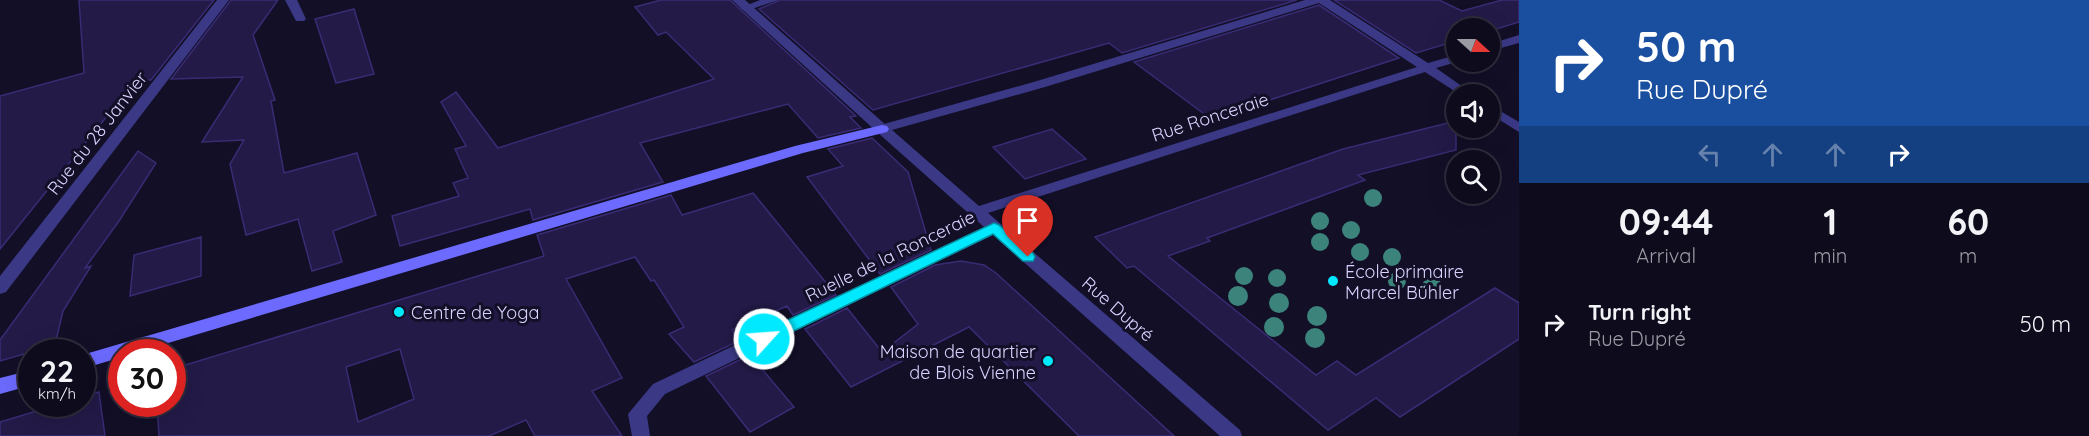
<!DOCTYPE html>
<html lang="en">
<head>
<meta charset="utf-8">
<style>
	:root { --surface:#0e0b1d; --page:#1c192a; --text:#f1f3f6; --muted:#9b9ba4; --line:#2e2b3b }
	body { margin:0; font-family:Quicksand,sans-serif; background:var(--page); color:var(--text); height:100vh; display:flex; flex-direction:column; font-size:22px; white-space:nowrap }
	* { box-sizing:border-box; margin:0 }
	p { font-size:20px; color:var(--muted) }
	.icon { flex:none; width:33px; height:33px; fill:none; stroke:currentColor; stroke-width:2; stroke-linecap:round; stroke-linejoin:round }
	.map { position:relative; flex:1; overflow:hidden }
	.side { display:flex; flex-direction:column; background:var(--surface); width:570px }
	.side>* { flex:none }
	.banner { background:#1a4fa0; color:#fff; overflow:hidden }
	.needle { width:39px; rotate:111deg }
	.buttons { position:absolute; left:1446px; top:18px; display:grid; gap:12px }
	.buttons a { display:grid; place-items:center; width:54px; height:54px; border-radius:50%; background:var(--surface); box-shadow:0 6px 24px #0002,0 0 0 2px var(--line); font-size:30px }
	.speed { position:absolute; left:18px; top:339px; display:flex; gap:12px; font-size:30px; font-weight:700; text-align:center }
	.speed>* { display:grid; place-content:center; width:78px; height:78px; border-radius:50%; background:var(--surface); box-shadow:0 6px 24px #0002,0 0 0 2px var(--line); line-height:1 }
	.speed small { font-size:15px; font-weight:400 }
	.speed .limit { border:9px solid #d22; background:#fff; color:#111 }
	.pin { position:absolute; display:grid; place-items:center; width:51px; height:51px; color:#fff; margin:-62px -26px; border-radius:50% 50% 50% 0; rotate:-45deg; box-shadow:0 0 6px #0007 }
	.pin .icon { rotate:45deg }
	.me { position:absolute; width:66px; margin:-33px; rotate:64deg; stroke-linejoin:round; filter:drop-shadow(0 0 4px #0008) }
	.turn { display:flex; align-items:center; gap:21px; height:126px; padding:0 18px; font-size:27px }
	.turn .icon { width:78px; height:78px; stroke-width:2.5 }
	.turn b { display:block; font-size:42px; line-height:51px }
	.lanes { display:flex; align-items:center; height:57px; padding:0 18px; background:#0003; justify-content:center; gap:30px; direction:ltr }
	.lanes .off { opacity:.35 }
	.eta { display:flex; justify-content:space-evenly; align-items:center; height:102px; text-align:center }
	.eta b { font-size:36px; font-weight:700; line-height:42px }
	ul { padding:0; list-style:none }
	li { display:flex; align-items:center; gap:18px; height:78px; padding:0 18px }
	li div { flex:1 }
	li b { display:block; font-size:22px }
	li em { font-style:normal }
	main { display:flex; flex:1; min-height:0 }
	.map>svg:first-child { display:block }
	.building { fill:#231a48; stroke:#392c74; stroke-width:1.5; fill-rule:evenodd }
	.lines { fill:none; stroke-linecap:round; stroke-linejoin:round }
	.service { fill:#3b3986; fill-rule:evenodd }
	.minor { fill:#3b3986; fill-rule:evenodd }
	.tertiary { fill:#3b3986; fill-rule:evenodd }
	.secondary { fill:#6d6bff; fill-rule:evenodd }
	.tree { fill:#3b837b }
	.route { fill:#00e9ff; stroke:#0097a6; stroke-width:1.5 }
	.poi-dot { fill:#00e9ff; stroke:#120f27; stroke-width:2 }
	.labels { text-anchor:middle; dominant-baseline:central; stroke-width:6; stroke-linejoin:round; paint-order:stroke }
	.street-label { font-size:18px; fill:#d9d4ff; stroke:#120f27 }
	.poi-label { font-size:18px; fill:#d9d4ff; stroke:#120f27; text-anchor:start }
</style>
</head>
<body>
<main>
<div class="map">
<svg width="1519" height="436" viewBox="0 0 1519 436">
	<rect width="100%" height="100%" fill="#120f27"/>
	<!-- building -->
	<path class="building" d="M79 0H214L151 80H136L0 249V96L84 73Z
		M231 0H278L253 35 275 100 271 101 284 173 357 153 376 215 333 231 342 262 312 271 298 219 246 235 230 164 244 140 202 142 243 77 171 79Z
		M661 0H730L856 116 850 117 861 128 818 138 788 104 640 143 663 182 533 220 530 209 400 246 392 216 459 196 453 183 468 178 455 149 466 146 441 102 456 92 498 148 714 79 666 32 658 35 635 7Z
		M780 0H1297L1122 53 1109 43 873 110 759 9Z
		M1334 0H1439L1462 11 1502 0H1519V22L1490 31V28H1456V41L1416 53Z
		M1319 5 1399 58 1211 119 1134 62Z
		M354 9 374 74 336 83 315 19Z
		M1456 121V150L1358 175 1365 180 1207 238 1210 241 1168 256 1316 375 1337 361 1356 375 1495 288 1519 303V339L1400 417 1376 398 1328 430 1134 266 1127 268 1095 237 1343 149Z
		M1052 129 1086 159 1025 179 993 147Z
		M872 138 908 172 931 250 880 274 807 177 843 166 828 149Z
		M138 151 156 163 119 221 85 268 91 266 63 311 55 345 0 361V340Z
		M753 193 836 295 793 315 787 306 732 330 739 341 694 362 669 334 684 327 654 280 651 281 635 257 566 279 622 378 592 391 622 436H535L526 420 489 436H159L157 404H172V369L544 256 537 235 671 195 682 215ZM400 349 414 399 358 422 346 367Z
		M201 237V276L130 296 134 255Z
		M961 261 984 265 996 273 1174 436H1079L969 327 851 387 805 329 847 308 882 352 918 324 891 287 935 265Z
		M750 355 794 407 750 432 706 376Z
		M99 392 105 436H0V422L60 404H82V397Z"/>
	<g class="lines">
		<!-- service -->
		<path class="service" d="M285 0H297L306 19 304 21H296Z"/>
		<!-- minor -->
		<path class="minor" d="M217 0H229L6 292 0 294V276Z
			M760 0H778L746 11 740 8Z
			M1305 0H1330L1428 63 1456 55 1457 62 1436 68 1473 94H1459L1425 72 988 213 1240 430 1242 436H1220L993 235 665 394 647 416 650 436H632L628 414 653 384 984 227 877 132 875 129 877 126 1037 81ZM1319 3 1417 67 979 206 892 130 1045 87Z
			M1519 35V43L1490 51V44Z
			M1490 105 1519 122V132L1490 114Z"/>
		<!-- tertiary -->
		<path class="tertiary" d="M732 0H745L887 126 889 129 887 132H877Z"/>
		<!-- secondary -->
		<path class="secondary" d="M882 125 887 126 889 129 887 132 803 153 138 352H122V357L82 369V355L795 146Z
			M32 370V385L0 394V378Z"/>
	</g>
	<!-- trees -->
	<g class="tree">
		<circle cx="1373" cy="198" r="9"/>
		<circle cx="1320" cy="221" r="9"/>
		<circle cx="1351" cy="230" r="9"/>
		<circle cx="1320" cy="242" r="9"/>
		<circle cx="1360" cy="252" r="9"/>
		<circle cx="1392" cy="257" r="9"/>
		<circle cx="1244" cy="276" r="9"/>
		<circle cx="1277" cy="278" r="9"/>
		<circle cx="1397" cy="281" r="9"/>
		<circle cx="1432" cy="287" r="10"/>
		<circle cx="1238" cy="296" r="10"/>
		<circle cx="1279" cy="303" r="10"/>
		<circle cx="1317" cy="316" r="10"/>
		<circle cx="1274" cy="327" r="10"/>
		<circle cx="1315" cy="338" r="10"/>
	</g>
	<!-- route -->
	<path class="route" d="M994 223 999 225 1033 253 1035 257 1033 261H1023L993 234 769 343 764 345 758 343 756 339 758 334Z"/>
	<!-- markers -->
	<g class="poi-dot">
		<circle cx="1333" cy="281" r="6"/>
		<circle cx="399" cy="312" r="6"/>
		<circle cx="1048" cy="361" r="6"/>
	</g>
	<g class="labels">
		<!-- street labels -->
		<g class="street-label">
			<text transform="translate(1210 117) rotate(-18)">Rue Ronceraie</text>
			<text transform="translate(97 133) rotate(-52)">Rue du 28 Janvier</text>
			<text transform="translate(890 256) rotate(-26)">Ruelle de la Ronceraie</text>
			<text transform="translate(1118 309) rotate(41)">Rue Dupré</text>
		</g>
		<!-- poi labels -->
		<g class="poi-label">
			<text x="1345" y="271">École primaire<tspan x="1345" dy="21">Marcel Bühler</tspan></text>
			<text x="411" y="312">Centre de Yoga</text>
			<text x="1036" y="351" text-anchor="end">Maison de quartier<tspan x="1036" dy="21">de Blois Vienne</tspan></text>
		</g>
	</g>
</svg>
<div class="buttons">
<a><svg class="needle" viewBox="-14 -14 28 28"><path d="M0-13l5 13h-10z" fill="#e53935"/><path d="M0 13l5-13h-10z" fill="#9b9ba4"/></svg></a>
<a><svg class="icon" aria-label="sound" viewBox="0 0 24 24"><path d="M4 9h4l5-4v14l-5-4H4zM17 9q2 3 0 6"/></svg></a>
<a><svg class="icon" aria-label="search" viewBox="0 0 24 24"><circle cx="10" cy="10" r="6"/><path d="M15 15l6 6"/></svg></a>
</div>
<div class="speed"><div>22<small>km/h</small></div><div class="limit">30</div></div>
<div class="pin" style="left:1028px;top:257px;background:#d93025"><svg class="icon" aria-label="arrive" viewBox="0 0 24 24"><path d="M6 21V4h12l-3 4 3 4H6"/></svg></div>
<svg class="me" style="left:764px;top:339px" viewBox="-20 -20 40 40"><circle r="17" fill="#00e9ff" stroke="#fff" stroke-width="3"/><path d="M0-11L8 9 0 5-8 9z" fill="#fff"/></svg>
</div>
<section class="side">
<div class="banner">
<div class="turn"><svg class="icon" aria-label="right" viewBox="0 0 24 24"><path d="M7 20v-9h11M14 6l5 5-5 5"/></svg><div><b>50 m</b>Rue Dupré</div></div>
<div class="lanes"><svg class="icon off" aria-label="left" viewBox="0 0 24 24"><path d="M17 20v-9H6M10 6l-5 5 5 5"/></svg><svg class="icon off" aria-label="ahead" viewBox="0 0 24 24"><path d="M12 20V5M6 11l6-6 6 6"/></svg><svg class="icon off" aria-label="ahead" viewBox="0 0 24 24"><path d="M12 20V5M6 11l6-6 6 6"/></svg><svg class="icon" aria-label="right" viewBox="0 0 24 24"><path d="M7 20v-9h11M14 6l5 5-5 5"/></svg></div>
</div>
<div class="eta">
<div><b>09:44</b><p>Arrival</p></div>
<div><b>1</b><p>min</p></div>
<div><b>60</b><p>m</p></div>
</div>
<ul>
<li><svg class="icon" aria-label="right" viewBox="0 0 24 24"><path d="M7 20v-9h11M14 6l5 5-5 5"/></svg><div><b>Turn right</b><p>Rue Dupré</p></div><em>50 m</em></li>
</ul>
</section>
</main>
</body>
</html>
